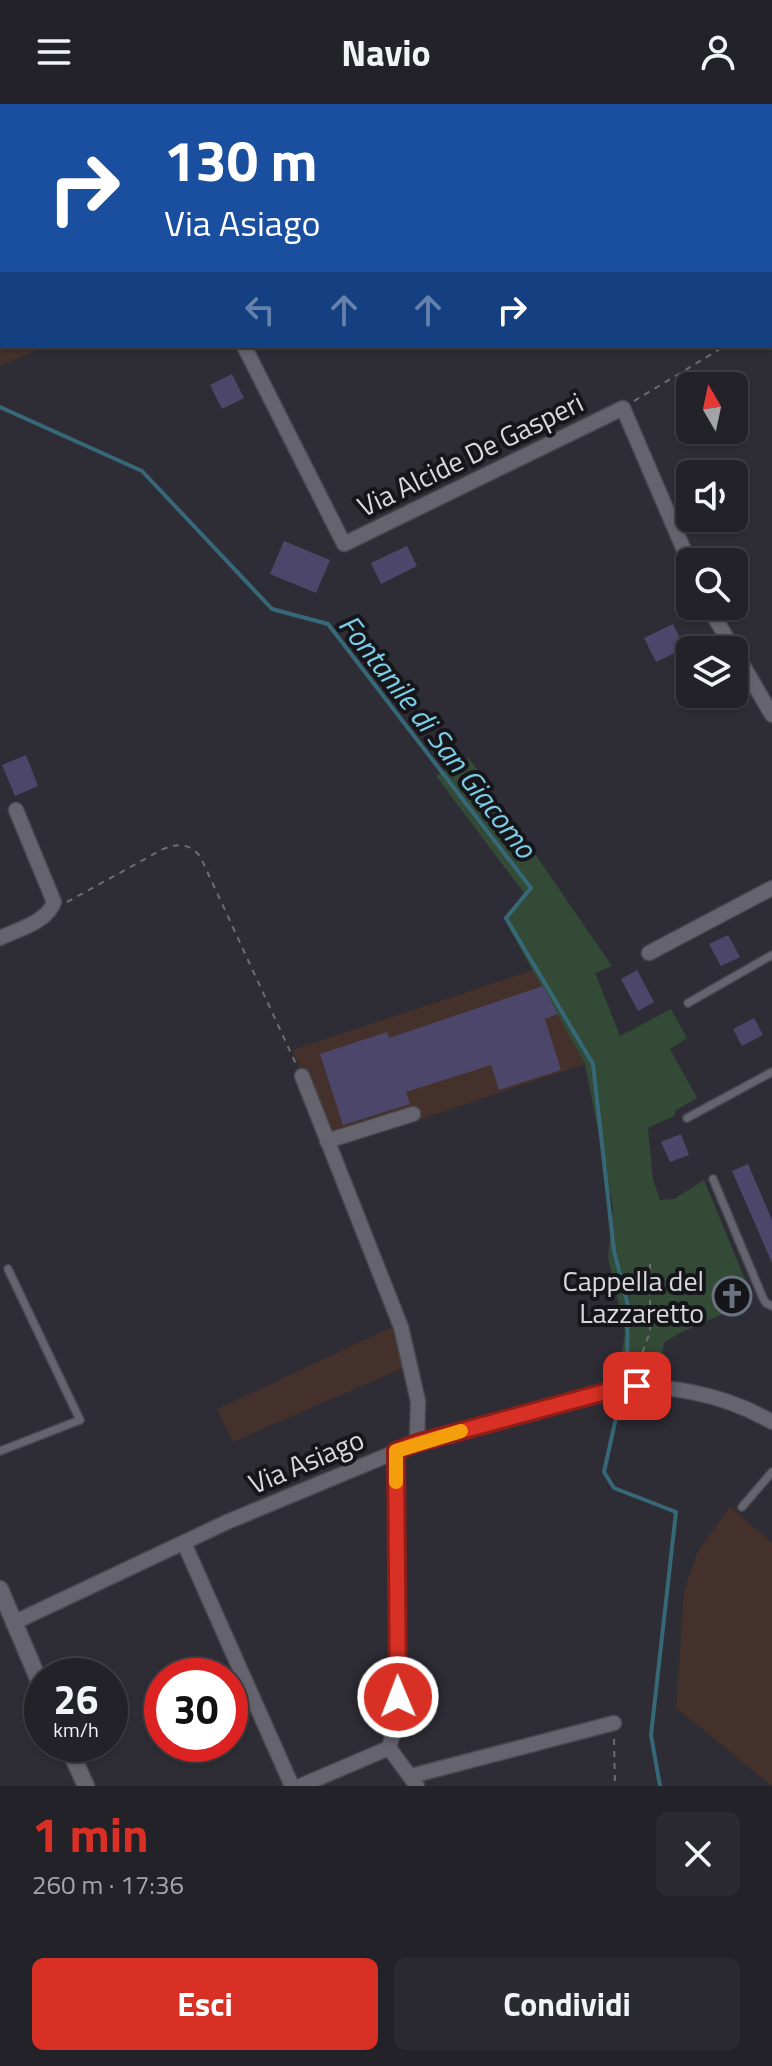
<!DOCTYPE html>
<html lang="it">
<head>
<meta charset="utf-8">
<style>
	:root { --surface:#222228; --page:#2a2a30; --text:#f1f3f6; --muted:#a2a4a8; --line:#3f3f45; --accent:#d93025 }
	body { margin:0; font-family:"Titillium Web",sans-serif; background:var(--page); color:var(--text); height:100vh; display:flex; flex-direction:column; font-size:30px; white-space:nowrap }
	* { box-sizing:border-box; margin:0 }
	p { font-size:26px; color:var(--muted) }
	.icon { flex:none; width:44px; height:44px; fill:none; stroke:currentColor; stroke-width:2; stroke-linecap:round; stroke-linejoin:round }
	.map { position:relative; height:1682px; overflow:hidden }
	.drawer { display:flex; flex-direction:column; background:var(--surface); flex:1 }
	.drawer>* { flex:none }
	.hud { position:absolute; left:0px; top:0px; width:772px; height:244px; box-shadow:0 2px 6px #0004,0 0 0 2px var(--line); background:#1a4fa0; color:#fff; overflow:hidden }
	.needle { width:52px; rotate:351deg }
	.fabs { position:absolute; left:676px; top:268px; display:grid; gap:16px }
	.fabs a { display:grid; place-items:center; width:72px; height:72px; border-radius:12px; background:var(--surface); box-shadow:0 2px 6px #0004,0 0 0 2px var(--line); font-size:40px }
	.speed { position:absolute; left:24px; top:1554px; display:flex; gap:16px; font-size:40px; font-weight:700; text-align:center }
	.speed>* { display:grid; place-content:center; width:104px; height:104px; border-radius:50%; background:var(--surface); box-shadow:0 2px 6px #0004,0 0 0 2px var(--line); line-height:1 }
	.speed small { font-size:20px; font-weight:400 }
	.speed .limit { border:12px solid #d22; background:#fff; color:#111 }
	.pin { position:absolute; display:grid; place-items:center; width:68px; height:68px; color:#fff; margin:-34px; border-radius:16px; box-shadow:0 4px 12px #0006 }
	.me { position:absolute; width:88px; margin:-44px; rotate:359deg; stroke-linejoin:round; filter:drop-shadow(0 0 6px #0008) }
	.turn { display:flex; align-items:center; gap:28px; height:168px; padding:0 32px; font-size:36px }
	.turn .icon { width:104px; height:104px; stroke-width:2.5 }
	.turn b { display:block; font-size:56px; line-height:68px }
	.lanes { display:flex; align-items:center; height:76px; padding:0 32px; background:#0003; justify-content:center; gap:40px; direction:ltr }
	.lanes .off { opacity:.35 }
	.round { display:grid; place-items:center; flex:none; width:84px; height:84px; border-radius:12px; background:var(--page) }
	.summary { display:flex; align-items:center; justify-content:space-between; height:136px; padding:0 32px }
	h1 { font-size:48px; font-weight:700; line-height:60px; color:var(--accent) }
	.cta { display:flex; gap:16px; margin-top:auto; padding:16px 32px }
	.cta a { flex:1; height:92px; border-radius:12px; background:var(--accent); color:#fff; font-size:32px; font-weight:700; line-height:92px; text-align:center }
	.cta a+a { background:var(--page); color:var(--text) }
	header { display:flex; justify-content:space-between; align-items:center; height:104px; padding:0 32px; background:var(--surface); font-size:36px; font-weight:700 }
	.map>svg:first-child { display:block }
	.industrial { fill:#44312b }
	.green { fill:#334a37 }
	.lines { fill:none; stroke-linecap:round; stroke-linejoin:round }
	.stream { stroke:#376878; stroke-width:4 }
	.building { fill:#4c476a }
	.service-casing { stroke:#48484f; stroke-width:10 }
	.minor-casing { stroke:#48484f; stroke-width:17 }
	.tertiary-casing { stroke:#48484f; stroke-width:19 }
	.path { stroke:#6d6c73; stroke-width:2; stroke-dasharray:6 6; stroke-linecap:butt }
	.service { stroke:#65646e; stroke-width:7 }
	.minor { stroke:#65646e; stroke-width:14 }
	.tertiary { stroke:#65646e; stroke-width:16 }
	.route-casing { stroke:#8d1f18; stroke-width:20 }
	.route { stroke:#d93025; stroke-width:14 }
	.slow { stroke:#f59e0b; stroke-width:14 }
	.labels { text-anchor:middle; dominant-baseline:central; stroke-width:8; stroke-linejoin:round; paint-order:stroke }
	.street-label { font-size:28px; fill:#d8d8dd; stroke:#16161a }
	.poi-label { font-size:28px; fill:#d8d8dd; stroke:#16161a; text-anchor:end }
	.water-label { font-size:30px; font-style:italic; fill:#7bcde7; stroke:#16161a }
</style>
</head>
<body>
<header><svg class="icon" aria-label="menu" viewBox="0 0 24 24"><path d="M4 6h16M4 12h16M4 18h16"/></svg>Navio<svg class="icon" aria-label="person" viewBox="0 0 24 24"><circle cx="12" cy="8" r="4"/><path d="M4 21q1-7 8-7t8 7"/></svg></header>
<div class="map">
<svg width="772" height="1682" viewBox="0 0 772 1682">
	<rect width="100%" height="100%" fill="#2e2d36"/>
	<!-- industrial -->
	<path class="industrial" d="M0 18H2V242H46L0 262Z
		M534 866 585 960 335 1044 292 946Z
		M392 1223 405 1263 233 1338 217 1305Z
		M730 1402 772 1439V1682L676 1604 684 1489 697 1449Z"/>
	<!-- green -->
	<path class="green" d="M469 654 612 862 595 869 620 932 671 905 687 934 670 945 697 994 676 1006 674 1012 648 1024 653 1076 660 1096 674 1095 704 1076 751 1190V1197L678 1230 664 1239 659 1273 617 1275 625 1229 608 1153 613 1104 585 960 504 815 524 789 436 672Z"/>
	<g class="lines">
		<!-- stream -->
		<path class="stream" d="M0 303 142 367 272 505 328 520 531 784 506 814 593 960 614 1147 628 1202 627 1260 624 1274
			M619 1300 604 1368 614 1384 676 1408 651 1631 660 1682"/>
	</g>
	<!-- building -->
	<path class="building" d="M232 270 244 294 222 305 210 281Z
		M284 437 330 456 316 489 270 470Z
		M407 442 417 462 381 480 371 459Z
		M673 520 685 544 656 558 644 534Z
		M26 651 38 682 15 692 2 661Z
		M728 831 740 853 721 862 709 840Z
		M637 866 654 898 638 907 621 875Z
		M543 882 558 910 545 915 561 966 499 986 491 961 406 988 410 1000 343 1021 320 950 387 928 389 934Z
		M754 914 763 931 742 942 733 925Z
		M681 1030 689 1051 670 1058 661 1038Z
		M748 1060 772 1116V1159L732 1067Z"/>
	<g class="lines">
		<!-- service casing -->
		<g class="service-casing">
			<path id="service" d="M688 899 772 851
				M687 1014 772 968
				M713 1075 763 1194 766 1199 772 1202
				M0 1347 80 1316 8 1165
				M742 1403 772 1368"/>
		</g>
		<!-- minor casing -->
		<g class="minor-casing">
			<path id="minor" d="M173 0V2
				M244 242 344 440 623 304 690 460
				M708 502 772 611
				M0 834C19 825 47 818 54 798L16 706
				M649 849 772 784
				M302 972 401 1223 418 1297 417 1339
				M327 1037 413 1010
				M184 1439 292 1682
				M13 1519 227 1418 417 1339 605 1288C660 1276 724 1290 772 1318
				M389 1644 417 1682
				M411 1672 614 1619
				M300 1682 389 1644 398 1610 396 1347"/>
		</g>
		<!-- tertiary casing -->
		<g class="tertiary-casing">
			<path id="tertiary" d="M0 1485 42 1584
				M67 1640 86 1682"/>
		</g>
		<!-- path -->
		<path class="path" d="M770 216 772 215
			M634 297 725 242
			M67 798 163 745C179 739 188 739 200 752L296 960
			M634 1271 650 1228V1157
			M614 1635 615 1682"/>
		<!-- service -->
		<use href="#service" class="service"/>
		<!-- minor -->
		<use href="#minor" class="minor"/>
		<!-- tertiary -->
		<use href="#tertiary" class="tertiary"/>
	</g>
	<g class="lines">
		<!-- route casing -->
		<g class="route-casing">
			<path id="route" d="M398 1593 396 1347 417 1339 605 1288 637 1282"/>
		</g>
		<!-- route -->
		<use href="#route" class="route"/>
		<!-- slow -->
		<path class="slow" d="M396 1378V1347L461 1327"/>
	</g>
	<!-- icons -->
	<defs>
		<g id="church-ring" transform="scale(2)"><circle r="9.5" fill="#16161a" stroke="#6b7280" stroke-width="1.5"/><path d="M-1.2-6h2.4v3.5h3.3v2.4h-3.3V6h-2.4V-.1h-3.3v-2.4h3.3Z" fill="#6b7280"/></g>
	</defs>
	<g fill-rule="evenodd">
		<use href="#church-ring" x="732" y="1192"/>
	</g>
	<g class="labels">
		<!-- street labels -->
		<g class="street-label">
			<text transform="translate(470 350) rotate(-26)">Via Alcide De Gasperi</text>
			<text transform="translate(306 1357) rotate(-23)">Via Asiago</text>
		</g>
		<!-- poi labels -->
		<g class="poi-label">
			<text x="704" y="1176">Cappella del<tspan x="704" dy="32">Lazzaretto</tspan></text>
		</g>
		<!-- water labels -->
		<g class="water-label">
			<text transform="translate(438 632) rotate(52)">Fontanile di San Giacomo</text>
		</g>
	</g>
</svg>
<div class="fabs">
<a><svg class="needle" viewBox="-14 -14 28 28"><path d="M0-13l5 13h-10z" fill="#e53935"/><path d="M0 13l5-13h-10z" fill="#a2a4a8"/></svg></a>
<a><svg class="icon" aria-label="sound" viewBox="0 0 24 24"><path d="M4 9h4l5-4v14l-5-4H4zM17 9q2 3 0 6"/></svg></a>
<a><svg class="icon" aria-label="search" viewBox="0 0 24 24"><circle cx="10" cy="10" r="6"/><path d="M15 15l6 6"/></svg></a>
<a><svg class="icon" aria-label="layers" viewBox="0 0 24 24"><path d="M12 4l9 5-9 5-9-5zM3 14l9 5 9-5"/></svg></a>
</div>
<div class="speed"><div>26<small>km/h</small></div><div class="limit">30</div></div>
<div class="pin" style="left:637px;top:1282px;background:#d93025"><svg class="icon" aria-label="arrive" viewBox="0 0 24 24"><path d="M6 21V4h12l-3 4 3 4H6"/></svg></div>
<svg class="me" style="left:398px;top:1593px" viewBox="-20 -20 40 40"><circle r="17" fill="#d93025" stroke="#fff" stroke-width="3"/><path d="M0-11L8 9 0 5-8 9z" fill="#fff"/></svg>
<div class="hud">
<div class="turn"><svg class="icon" aria-label="right" viewBox="0 0 24 24"><path d="M7 20v-9h11M14 6l5 5-5 5"/></svg><div><b>130 m</b>Via Asiago</div></div>
<div class="lanes"><svg class="icon off" aria-label="left" viewBox="0 0 24 24"><path d="M17 20v-9H6M10 6l-5 5 5 5"/></svg><svg class="icon off" aria-label="ahead" viewBox="0 0 24 24"><path d="M12 20V5M6 11l6-6 6 6"/></svg><svg class="icon off" aria-label="ahead" viewBox="0 0 24 24"><path d="M12 20V5M6 11l6-6 6 6"/></svg><svg class="icon" aria-label="right" viewBox="0 0 24 24"><path d="M7 20v-9h11M14 6l5 5-5 5"/></svg></div>
</div>
</div>
<section class="drawer">
<div class="summary"><div><h1>1 min</h1><p>260 m · 17:36</p></div><a class="round"><svg class="icon" aria-label="close" viewBox="0 0 24 24"><path d="M6 6l12 12M18 6L6 18"/></svg></a></div>
<div class="cta"><a>Esci</a><a>Condividi</a></div>
</section>
</body>
</html>
